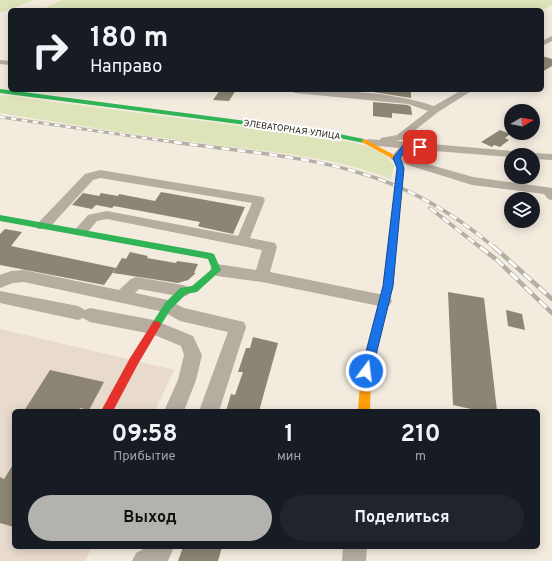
<!DOCTYPE html>
<html lang="ru">
<head>
<meta charset="utf-8">
<style>
	:root { --surface:#171b24; --page:#20242c; --text:#f1f3f6; --muted:#9ea1a6; --accent:#b3b2ae }
	body { margin:0; font-family:Overpass,sans-serif; background:var(--page); color:var(--text); height:100vh; display:flex; flex-direction:column; font-size:15px; white-space:nowrap }
	* { box-sizing:border-box; margin:0 }
	p { font-size:13px; color:var(--muted) }
	.icon { flex:none; width:22px; height:22px; fill:none; stroke:currentColor; stroke-width:2; stroke-linecap:round; stroke-linejoin:round }
	.map { position:relative; flex:1; overflow:hidden }
	.side { position:absolute; left:12px; top:409px; width:528px; height:140px; display:flex; flex-direction:column; background:var(--surface); border-radius:6px; box-shadow:0 2px 10px #0003 }
	.side>* { flex:none }
	.banner { position:absolute; left:8px; top:8px; width:536px; height:84px; border-radius:6px; box-shadow:0 2px 10px #0003; background:#171b24; color:var(--text); overflow:hidden }
	.needle { width:26px; rotate:81deg }
	.fabs { position:absolute; left:504px; top:104px; display:grid; gap:8px }
	.fabs a { display:grid; place-items:center; width:36px; height:36px; border-radius:50%; background:var(--surface); box-shadow:0 2px 10px #0003; font-size:20px }
	.pin { position:absolute; display:grid; place-items:center; width:34px; height:34px; color:#fff; margin:-17px; border-radius:8px; box-shadow:0 2px 6px #0006 }
	.me { position:absolute; width:44px; margin:-22px; rotate:15deg; stroke-linejoin:round; filter:drop-shadow(0 0 3px #0008) }
	.turn { display:flex; align-items:center; gap:14px; height:84px; padding:0 16px; font-size:18px }
	.turn .icon { width:52px; height:52px; stroke-width:2.5 }
	.turn b { display:block; font-size:28px; line-height:34px }
	.eta { display:flex; justify-content:space-evenly; align-items:center; height:68px; text-align:center }
	.eta b { font-size:24px; font-weight:700; line-height:28px }
	.cta { display:flex; gap:8px; margin-top:auto; padding:8px 16px }
	.cta a { flex:1; height:46px; border-radius:24px; background:var(--accent); color:#111; font-size:16px; font-weight:700; line-height:46px; text-align:center }
	.cta a+a { background:var(--page); color:var(--text) }
	.map>svg:first-child { display:block }
	.education { fill:#e8dacc }
	.green { fill:#dde4b9 }
	.building { fill:#8d8574 }
	.lines { fill:none; stroke-linecap:round; stroke-linejoin:round }
	.street { fill:#b6ada1; fill-rule:evenodd }
	.fast { fill:#30b455; fill-rule:evenodd }
	.slow { fill:#ff9f0a; fill-rule:evenodd }
	.jam { fill:#e5322d; fill-rule:evenodd }
	.rail-far2-casing { stroke:#b5afa3; stroke-width:3 }
	.rail-far1-casing { stroke:#b5afa3; stroke-width:3.5 }
	.rail-casing { stroke:#b5afa3; stroke-width:4.5 }
	.rail-far2 { stroke:#fff; stroke-width:2; stroke-dasharray:5.5; stroke-linecap:butt }
	.rail-far1 { stroke:#fff; stroke-width:2.5; stroke-dasharray:8; stroke-linecap:butt }
	.rail { stroke:#fff; stroke-width:3; stroke-dasharray:10; stroke-linecap:butt }
	.route { fill:#1a73e8; stroke:#114b97 }
	.labels { text-anchor:middle; dominant-baseline:central; stroke-width:4; stroke-linejoin:round; paint-order:stroke }
	.far-street-label { font-size:9px; fill:#1d180f; stroke:#fff }
</style>
</head>
<body>
<div class="map">
<svg width="552" height="561" viewBox="0 0 552 561">
	<rect width="100%" height="100%" fill="#f3ebde"/>
	<!-- education -->
	<path class="education" d="M0 329 174 370 155 411H14V547H92L85 561H0Z"/>
	<!-- green -->
	<path class="green" d="M0 0H34L0 13Z
		M62 0H552V5L542 10H41Z
		M0 95 325 137C348 142 379 144 394 165L391 179C328 154 259 151 192 142 128 134 64 123 0 113Z"/>
	<!-- building -->
	<path class="building" d="M542 56 552 59V66L542 72Z
		M220 90H236L229 101 213 100Z
		M373 90H411V98L373 92Z
		M373 102 408 105 411 107 412 115 392 113V118L373 116Z
		M500 130 510 134 505 138 509 140 500 147 494 145 492 147 481 142Z
		M161 192 245 207 233 234 201 227 198 226 200 222 114 206 112 208 96 205 92 209 72 205 83 193 99 196 101 193 118 196 119 194 155 201Z
		M5 229 22 232 11 246 116 268 104 285 0 265V234Z
		M130 252 148 256 147 258 176 263 177 261 198 264 194 273H196L188 280 178 283 113 273 122 258 126 259Z
		M448 292 484 298 497 411H480L453 405Z
		M506 310 522 314 525 330 508 326Z
		M253 337 278 343 259 411H226L231 394 235 395 243 372H238L246 348H250Z
		M50 370 104 382 89 410 80 408 78 411H24Z
		M14 463V527L0 523V477L4 479Z
		M183 547H222L218 561H178Z"/>
	<g class="lines">
		<!-- street -->
		<path class="street" d="M552 36V41L542 46V41Z
			M0 60 10 61V65L0 64Z
			M290 90C338 90 389 91 434 106L462 90H473L438 112 404 139 396 141 523 152 528 155 533 153 552 154V160L533 159V155H511V157L410 149 403 157 473 177 552 188V200L548 199 544 194 472 185 392 160 390 158 399 148 368 145 363 142 368 139 380 140 381 138 397 135 428 111 408 104 295 93Z
			M100 170 263 197 265 200 250 238 275 243 277 247 270 272 384 295 390 297 392 301 390 305 384 307 262 282 217 276 212 274 210 270 212 266 217 264 256 270 262 250 107 219 97 221 85 235H75L73 232 88 215 107 211 238 236 252 203 100 178 93 180 48 229H38L36 226 38 223 85 174Z
			M24 270 119 290 131 279 136 277 183 285 188 287 191 291 188 295 183 297 139 289 135 293 168 300 184 308 244 322 246 327 219 411H199L228 332 180 321 164 312 24 282 13 283 0 288V275L11 271Z
			M0 291 78 306 85 310 90 308 154 320 193 336 202 355 196 380 184 411H164L178 380 184 355 181 346 152 334 90 322 83 318 78 320 0 303Z
			M147 547H174L168 561H132L136 553Z
			M343 547H367L366 561H342Z"/>
		<!-- fast -->
		<path class="fast" d="M0 89 324 131 364 139 367 141 364 143 324 135 0 93Z
			M0 215 211 253 214 254 221 270 197 292 186 294 171 309 159 328 156 329 153 328 151 325 165 303 180 288 192 286 212 269 208 259 0 221Z"/>
		<!-- slow -->
		<path class="slow" d="M364 139 398 157 404 168 393 286 371 371 370 411H358L361 371 383 286 398 168 393 159 362 142V140Z"/>
		<!-- jam -->
		<path class="jam" d="M156 321 159 322 161 325 138 364 113 411H101L130 358 153 322Z"/>
		<!-- rail-far2 casing -->
		<g class="rail-far2-casing">
			<path id="rail-far2" d="M0 117 180 143"/>
		</g>
		<!-- rail-far1 casing -->
		<g class="rail-far1-casing">
			<path id="rail-far1" d="M174 142C234 151 302 155 360 173 409 187 456 215 495 248
				M430 208 481 248"/>
		</g>
		<!-- rail casing -->
		<g class="rail-casing">
			<path id="rail" d="M480 247 497 260 552 313
				M494 247 552 299"/>
		</g>
		<!-- rail-far2 -->
		<use href="#rail-far2" class="rail-far2"/>
		<!-- rail-far1 -->
		<use href="#rail-far1" class="rail-far1"/>
		<!-- rail -->
		<use href="#rail" class="rail"/>
	</g>
	<!-- route -->
	<path class="route" d="M404 144 420 145 423 147 420 149 408 148 400 158 404 168 393 286 372 371 370 375 366 376 362 375 361 371 383 286 397 168 393 158Z"/>
	<g class="labels">
		<!-- far-street labels -->
		<g class="far-street-label">
			<text transform="translate(292 130) rotate(8)">ЭЛЕВАТОРНАЯ УЛИЦА</text>
		</g>
	</g>
</svg>
<div class="fabs">
<a><svg class="needle" viewBox="-14 -14 28 28"><path d="M0-13l5 13h-10z" fill="#e53935"/><path d="M0 13l5-13h-10z" fill="#9ea1a6"/></svg></a>
<a><svg class="icon" aria-label="search" viewBox="0 0 24 24"><circle cx="10" cy="10" r="6"/><path d="M15 15l6 6"/></svg></a>
<a><svg class="icon" aria-label="layers" viewBox="0 0 24 24"><path d="M12 4l9 5-9 5-9-5zM3 14l9 5 9-5"/></svg></a>
</div>
<div class="pin" style="left:420px;top:147px;background:#d93025"><svg class="icon" aria-label="arrive" viewBox="0 0 24 24"><path d="M6 21V4h12l-3 4 3 4H6"/></svg></div>
<svg class="me" style="left:366px;top:371px" viewBox="-20 -20 40 40"><circle r="17" fill="#1a73e8" stroke="#fff" stroke-width="3"/><path d="M0-11L8 9 0 5-8 9z" fill="#fff"/></svg>
<div class="banner">
<div class="turn"><svg class="icon" aria-label="right" viewBox="0 0 24 24"><path d="M7 20v-9h11M14 6l5 5-5 5"/></svg><div><b>180 m</b>Направо</div></div>
</div>
<section class="side">
<div class="eta">
<div><b>09:58</b><p>Прибытие</p></div>
<div><b>1</b><p>мин</p></div>
<div><b>210</b><p>m</p></div>
</div>
<div class="cta"><a>Выход</a><a>Поделиться</a></div>
</section>
</div>
</body>
</html>
